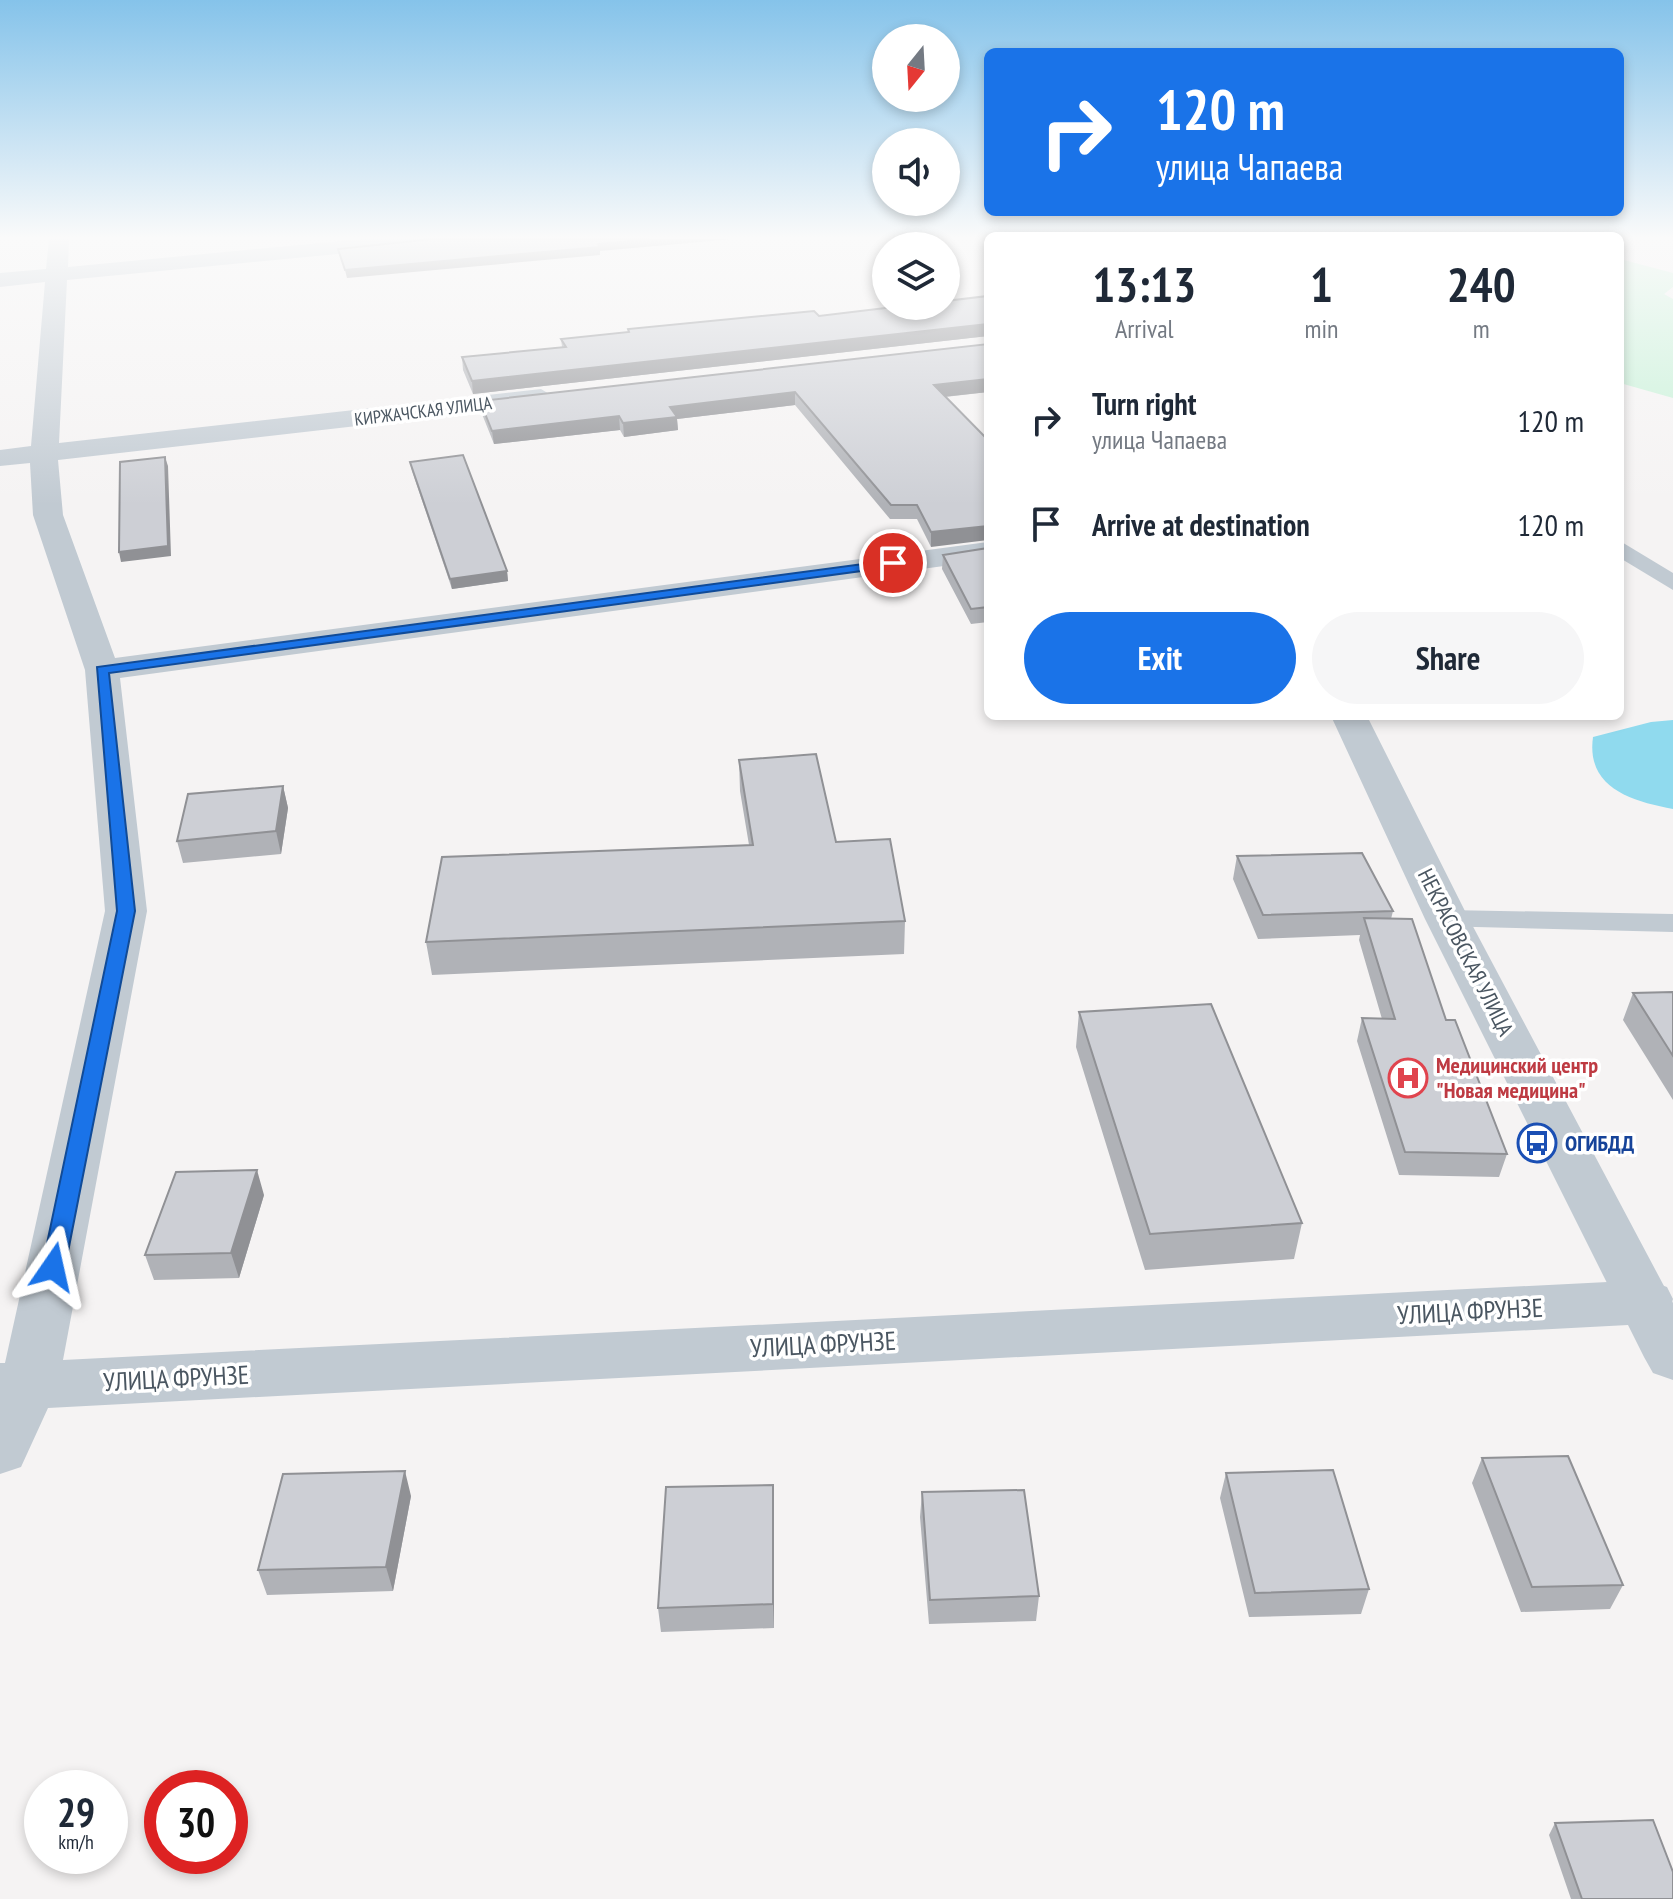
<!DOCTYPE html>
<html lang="en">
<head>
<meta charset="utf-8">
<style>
	:root { --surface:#fff; --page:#f6f6f7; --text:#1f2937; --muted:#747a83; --accent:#1a73e8 }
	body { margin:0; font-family:"PT Sans Narrow",sans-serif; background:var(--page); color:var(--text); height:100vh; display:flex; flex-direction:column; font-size:30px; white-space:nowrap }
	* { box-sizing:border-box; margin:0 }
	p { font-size:26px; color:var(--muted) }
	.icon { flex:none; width:44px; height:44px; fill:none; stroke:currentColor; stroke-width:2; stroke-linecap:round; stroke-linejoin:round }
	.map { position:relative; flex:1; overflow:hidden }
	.drawer { position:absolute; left:984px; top:232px; width:640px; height:488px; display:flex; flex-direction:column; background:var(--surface); border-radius:12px; box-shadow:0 4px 12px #0003 }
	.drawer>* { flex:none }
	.guide { position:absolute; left:984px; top:48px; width:640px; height:168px; border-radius:12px; box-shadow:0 4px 12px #0003; background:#1a73e8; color:#fff; overflow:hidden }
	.needle { width:52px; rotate:198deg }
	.controls { position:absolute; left:872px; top:24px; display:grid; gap:16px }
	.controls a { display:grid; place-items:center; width:88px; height:88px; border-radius:50%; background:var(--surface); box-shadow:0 4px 12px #0003; font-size:40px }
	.speed { position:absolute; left:24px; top:1770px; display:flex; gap:16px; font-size:40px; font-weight:700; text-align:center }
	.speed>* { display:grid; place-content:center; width:104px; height:104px; border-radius:50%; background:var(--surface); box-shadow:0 4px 12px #0003; line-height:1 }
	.speed small { font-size:20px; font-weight:400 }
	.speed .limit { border:12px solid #d22; background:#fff; color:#111 }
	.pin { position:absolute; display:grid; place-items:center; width:68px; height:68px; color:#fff; margin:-34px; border:4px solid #fff; border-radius:50%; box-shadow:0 2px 8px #0007 }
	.me { position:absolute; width:88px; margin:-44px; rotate:11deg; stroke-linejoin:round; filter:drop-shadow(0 0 6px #0008) }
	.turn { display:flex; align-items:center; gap:28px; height:168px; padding:0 40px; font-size:36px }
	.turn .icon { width:104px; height:104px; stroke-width:2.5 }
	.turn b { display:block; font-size:56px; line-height:68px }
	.eta { display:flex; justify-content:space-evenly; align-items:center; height:136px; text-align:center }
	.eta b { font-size:48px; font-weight:600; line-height:56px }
	.cta { display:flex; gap:16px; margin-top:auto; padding:16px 40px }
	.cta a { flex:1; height:92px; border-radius:48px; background:var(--accent); color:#fff; font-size:32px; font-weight:600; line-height:92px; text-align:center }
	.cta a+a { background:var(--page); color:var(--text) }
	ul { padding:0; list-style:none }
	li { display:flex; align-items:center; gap:24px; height:104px; padding:0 40px }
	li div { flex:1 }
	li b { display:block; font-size:30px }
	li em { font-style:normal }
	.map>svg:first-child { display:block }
	.green { fill:#c3f1d5 }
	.water { fill:#90daee }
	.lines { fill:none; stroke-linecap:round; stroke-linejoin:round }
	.service { fill:#c1cad2; fill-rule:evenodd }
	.minor { fill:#c1cad2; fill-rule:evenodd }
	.tertiary { fill:#c1cad2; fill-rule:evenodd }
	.wall { fill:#b0b2b7 }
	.shaded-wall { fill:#909195 }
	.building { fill:#cdcfd5; stroke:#909195; stroke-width:2 }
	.route { fill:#1a73e8; stroke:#114b97; stroke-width:2 }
	.labels { text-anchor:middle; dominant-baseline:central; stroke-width:7; stroke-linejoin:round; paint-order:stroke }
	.far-street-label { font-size:18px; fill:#4a5661; stroke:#fff }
	.street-label { font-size:22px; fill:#4a5661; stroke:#fff }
	.health-label { font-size:22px; font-weight:bold; fill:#be3a42; stroke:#fff; text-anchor:start }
	.transit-label { font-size:22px; font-weight:bold; fill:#164399; stroke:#fff; text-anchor:start }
	.near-street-label { font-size:26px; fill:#4a5661; stroke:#fff }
</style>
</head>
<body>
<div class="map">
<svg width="1673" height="1899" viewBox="0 0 1673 1899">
	<rect width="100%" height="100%" fill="#f5f3f3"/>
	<!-- green -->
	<path class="green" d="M1620 259 1673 273V287L1664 294 1673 299V398L1620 383Z"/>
	<!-- water -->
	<path class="water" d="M1673 720V809C1630 801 1586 787 1593 737L1651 722Z"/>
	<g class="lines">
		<!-- service -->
		<path class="service" d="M1620 541 1673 573V590L1620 558Z
			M1447 910 1673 914V932L1436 926 1431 919 1436 912Z"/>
		<!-- minor -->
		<path class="minor" d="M49 239H69L68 267 362 239H441L431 245 67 280 59 443 541 389 554 397 541 405 58 460 63 515 115 658 988 542V560L120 678 147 911 63 1360 1647 1280 1667 1287 1673 1299 1667 1317 1647 1324 48 1408 21 1467 0 1474V1363H5L105 911 85 670 33 515 30 463 0 466V450L31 446 45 282 0 287V273L46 269Z"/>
		<!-- tertiary -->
		<path class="tertiary" d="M1331 716H1367L1469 919 1673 1303V1380L1653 1373 1644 1357 1425 919Z"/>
	</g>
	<!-- wall -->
	<path class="wall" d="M988 296V336L473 394 463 370 462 357 562 347 561 339 628 332V329L819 316Z
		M988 344V392L945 397 931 547 917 519H890L795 405 677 419 678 430 624 437 620 430 494 444 482 414 480 401Z
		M410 462 507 571 508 581 452 589 412 471Z
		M988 548V622L971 624 942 569 943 555Z
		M739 760 836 842 905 921 904 954 432 975 426 942 749 845 740 791Z
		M283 786 288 808 281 854 183 863 177 841Z
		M1237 856 1393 911 1391 919 1446 1020 1507 1154 1499 1177 1399 1175 1357 1041 1362 1018 1382 1019 1359 940 1360 935 1258 939 1233 879Z
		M1673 992V1100L1623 1020 1633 993Z
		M1079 1012 1302 1223 1294 1259 1145 1270 1076 1047Z
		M264 1195 239 1278 154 1280 145 1255Z
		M1482 1458 1623 1585 1610 1609 1521 1612 1472 1483Z
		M1226 1473 1369 1589 1361 1614 1249 1617 1220 1498Z
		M922 1492 1039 1596 1036 1621 929 1624 920 1517Z
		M411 1496 393 1591 267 1595 258 1570Z
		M774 1510V1628L661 1632 658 1608Z
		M1555 1823 1673 1899H1571L1549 1835Z"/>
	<!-- shaded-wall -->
	<path class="shaded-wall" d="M649 239H733L600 251V255L347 278 345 270Z
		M988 324V336L473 394 472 381Z
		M988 379V392L933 398 934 385Z
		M795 392V405L677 419 678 430 624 437 623 423 670 407Z
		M619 416 620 430 494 444 492 431Z
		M165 457 168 466 171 556 121 562 119 552Z
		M988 526V540L931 547V532Z
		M507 571 508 581 452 589 450 579Z
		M283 786 288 808 281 854 276 831Z
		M257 1170 264 1195 239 1278 231 1253Z
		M405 1471 411 1496 393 1591 386 1567Z
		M773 1485 774 1510V1628L773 1604Z"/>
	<!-- building -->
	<path class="building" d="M432 239H649L598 244 600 247 345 270 338 249Z
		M988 296V324L472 381 462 357 566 347 561 339 629 332 628 329 814 311 819 316 902 306H946V301Z
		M988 344V379L934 385 988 440V526L931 532 917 505H891L795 392 670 407 677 417 623 423 619 416 492 431 480 401Z
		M463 455 507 571 450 579 410 462Z
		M165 457 168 546 119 552 120 462Z
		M988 548V607L971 609 943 555Z
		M816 754 836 842 890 839 905 921 426 942 442 857 753 845 739 760Z
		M283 786 276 831 177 841 188 794Z
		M1362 853 1393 911 1263 915 1237 856Z
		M1364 918 1412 919 1446 1020H1455L1507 1154 1405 1152 1362 1018 1395 1019Z
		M1673 992V1056L1633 993Z
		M1211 1004 1302 1223 1150 1234 1079 1012Z
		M257 1170 231 1253 145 1255 176 1172Z
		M1568 1456 1623 1585 1532 1587 1482 1458Z
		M1333 1470 1369 1589 1255 1593 1226 1473Z
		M405 1471 386 1567 258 1570 283 1474Z
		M773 1485V1604L658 1608 666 1487Z
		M1024 1490 1039 1596 930 1600 922 1492Z
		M1653 1820 1673 1872V1899H1582L1555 1823Z"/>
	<!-- sky -->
	<linearGradient id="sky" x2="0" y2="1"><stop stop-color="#85c3ea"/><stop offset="0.47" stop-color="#fafafa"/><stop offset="1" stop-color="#fafafa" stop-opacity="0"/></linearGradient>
	<rect width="1673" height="505" fill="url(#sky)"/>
	<!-- route -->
	<path class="route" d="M893 560 899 563 898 566 109 673 135 911 65 1267 61 1273H45L42 1267 117 911 97 667Z"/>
	<!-- icons -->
	<defs>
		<g id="hospital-ring" transform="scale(2)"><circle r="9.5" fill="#fff" stroke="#e0444e" stroke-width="1.5"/><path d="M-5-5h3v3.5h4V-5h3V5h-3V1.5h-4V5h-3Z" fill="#e0444e"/></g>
		<g id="bus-ring" transform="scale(2)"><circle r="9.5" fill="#fff" stroke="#1a4fb4" stroke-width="1.5"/><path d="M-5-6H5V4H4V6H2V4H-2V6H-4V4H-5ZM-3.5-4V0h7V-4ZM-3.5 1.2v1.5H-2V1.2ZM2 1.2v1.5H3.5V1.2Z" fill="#1a4fb4"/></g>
	</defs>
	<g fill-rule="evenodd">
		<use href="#hospital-ring" x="1408" y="1078"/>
		<use href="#bus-ring" x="1537" y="1143"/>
	</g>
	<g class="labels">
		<!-- far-street labels -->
		<g class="far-street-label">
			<text transform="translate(423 411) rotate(-7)">КИРЖАЧСКАЯ УЛИЦА</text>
		</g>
		<!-- street labels -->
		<g class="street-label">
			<text transform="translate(1466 952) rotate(63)">НЕКРАСОВСКАЯ УЛИЦА</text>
		</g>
		<!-- health labels -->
		<g class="health-label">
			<text x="1436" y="1065">Медицинский центр<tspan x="1436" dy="25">"Новая медицина"</tspan></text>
		</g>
		<!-- transit labels -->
		<g class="transit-label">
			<text x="1565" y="1143">ОГИБДД</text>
		</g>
		<!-- near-street labels -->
		<g class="near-street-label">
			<text transform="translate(1470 1311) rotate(-3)">УЛИЦА ФРУНЗЕ</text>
			<text transform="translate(823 1344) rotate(-3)">УЛИЦА ФРУНЗЕ</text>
			<text transform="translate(176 1378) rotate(-3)">УЛИЦА ФРУНЗЕ</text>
		</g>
	</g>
</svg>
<div class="controls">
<a><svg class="needle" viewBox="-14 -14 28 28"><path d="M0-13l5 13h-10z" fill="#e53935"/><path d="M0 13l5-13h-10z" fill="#747a83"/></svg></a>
<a><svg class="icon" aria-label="sound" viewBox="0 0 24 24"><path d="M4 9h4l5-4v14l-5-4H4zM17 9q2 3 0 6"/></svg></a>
<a><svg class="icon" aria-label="layers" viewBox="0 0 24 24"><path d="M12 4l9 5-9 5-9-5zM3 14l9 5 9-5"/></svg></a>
</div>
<div class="speed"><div>29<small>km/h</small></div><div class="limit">30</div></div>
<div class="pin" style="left:893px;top:563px;background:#d93025"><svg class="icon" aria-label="arrive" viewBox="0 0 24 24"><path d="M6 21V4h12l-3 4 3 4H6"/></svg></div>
<svg class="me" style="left:53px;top:1267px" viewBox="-20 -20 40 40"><path d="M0-17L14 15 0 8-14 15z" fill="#1a73e8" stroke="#fff" stroke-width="4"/></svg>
<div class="guide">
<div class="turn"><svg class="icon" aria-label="right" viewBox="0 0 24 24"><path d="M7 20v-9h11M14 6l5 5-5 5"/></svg><div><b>120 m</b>улица Чапаева</div></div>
</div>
<section class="drawer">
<div class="eta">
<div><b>13:13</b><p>Arrival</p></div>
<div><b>1</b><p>min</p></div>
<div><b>240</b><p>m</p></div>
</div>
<ul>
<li><svg class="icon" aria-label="right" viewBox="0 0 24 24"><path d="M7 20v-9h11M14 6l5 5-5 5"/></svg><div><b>Turn right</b><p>улица Чапаева</p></div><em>120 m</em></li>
<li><svg class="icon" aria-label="arrive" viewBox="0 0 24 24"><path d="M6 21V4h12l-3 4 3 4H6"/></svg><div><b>Arrive at destination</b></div><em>120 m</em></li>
</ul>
<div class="cta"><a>Exit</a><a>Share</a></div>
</section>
</div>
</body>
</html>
